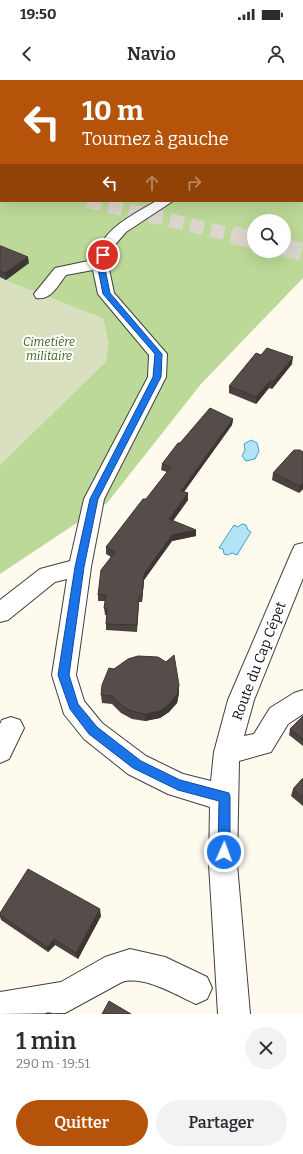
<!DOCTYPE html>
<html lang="fr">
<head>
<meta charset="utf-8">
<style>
	:root { --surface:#fff; --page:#f2f2f3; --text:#2b2b33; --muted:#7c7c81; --accent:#b45309 }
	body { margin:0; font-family:Bitter,serif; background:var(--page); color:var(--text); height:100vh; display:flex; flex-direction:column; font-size:15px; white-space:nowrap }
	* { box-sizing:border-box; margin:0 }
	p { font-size:13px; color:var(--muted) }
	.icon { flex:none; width:22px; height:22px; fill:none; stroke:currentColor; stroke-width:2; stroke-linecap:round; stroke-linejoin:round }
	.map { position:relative; height:934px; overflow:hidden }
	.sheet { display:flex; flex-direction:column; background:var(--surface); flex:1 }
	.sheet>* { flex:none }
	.hud { position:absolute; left:0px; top:0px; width:303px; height:122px; box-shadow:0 4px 16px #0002; background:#b45309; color:#fff; overflow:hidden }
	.fabs { position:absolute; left:247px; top:134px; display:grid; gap:8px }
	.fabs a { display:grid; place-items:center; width:44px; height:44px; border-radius:50%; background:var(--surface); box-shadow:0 4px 16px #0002; font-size:20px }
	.pin { position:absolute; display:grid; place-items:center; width:34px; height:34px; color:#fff; margin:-17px; border:2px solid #fff; border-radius:50%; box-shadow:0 1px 4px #0007 }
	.me { position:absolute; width:44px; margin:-22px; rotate:2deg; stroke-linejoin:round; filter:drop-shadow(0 0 3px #0008) }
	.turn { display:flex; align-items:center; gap:14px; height:84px; padding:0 16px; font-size:18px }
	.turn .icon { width:52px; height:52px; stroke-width:2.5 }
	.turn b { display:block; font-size:28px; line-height:34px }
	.lanes { display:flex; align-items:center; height:38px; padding:0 16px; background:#0003; justify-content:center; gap:20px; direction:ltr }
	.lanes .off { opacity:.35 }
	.round { display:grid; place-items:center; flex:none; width:42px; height:42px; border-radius:21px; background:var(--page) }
	.headline { display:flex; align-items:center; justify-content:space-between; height:68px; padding:0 16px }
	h1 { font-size:24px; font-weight:600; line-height:30px }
	.button { display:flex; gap:8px; margin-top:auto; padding:8px 16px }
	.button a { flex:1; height:46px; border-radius:24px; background:var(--accent); color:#fff; font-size:16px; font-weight:600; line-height:46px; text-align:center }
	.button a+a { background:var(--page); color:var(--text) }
	.status { display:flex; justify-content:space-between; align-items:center; height:28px; padding:0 20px; background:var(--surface); direction:ltr }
	.status svg { height:11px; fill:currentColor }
	header { display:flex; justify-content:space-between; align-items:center; height:52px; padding:0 16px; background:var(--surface); font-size:18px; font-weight:600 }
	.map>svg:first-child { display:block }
	.forest { fill:#bcd997; fill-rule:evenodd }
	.cemetery { fill:#d9e0c0 }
	.water { fill:#b3e4f5; stroke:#3ba2cc }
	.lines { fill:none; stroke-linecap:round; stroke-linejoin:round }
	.minor-tunnel-far1 { stroke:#dbd6cc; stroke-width:14; stroke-dasharray:14 7; stroke-linecap:butt }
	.minor-tunnel { stroke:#dbd6cc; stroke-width:18; stroke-dasharray:18 8; stroke-linecap:butt }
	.minor-casing { stroke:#404040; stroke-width:2 }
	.minor { fill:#fff; fill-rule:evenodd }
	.wall { fill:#4a4240 }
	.shaded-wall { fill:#3c3634 }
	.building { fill:#564d4a; stroke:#3c3634 }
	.route { fill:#1a73e8; stroke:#114b97 }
	.labels { text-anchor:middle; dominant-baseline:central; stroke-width:4; stroke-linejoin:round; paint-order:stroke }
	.park-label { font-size:12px; font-style:italic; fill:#35651e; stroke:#fff }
	.near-street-label { font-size:14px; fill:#0d0d0d; stroke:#fff }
</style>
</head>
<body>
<div class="status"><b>19:50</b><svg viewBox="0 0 49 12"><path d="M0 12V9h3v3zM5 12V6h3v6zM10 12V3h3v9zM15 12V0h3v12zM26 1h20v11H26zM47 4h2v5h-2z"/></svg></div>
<header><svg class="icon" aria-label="back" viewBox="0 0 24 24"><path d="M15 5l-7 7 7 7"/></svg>Navio<svg class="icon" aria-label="person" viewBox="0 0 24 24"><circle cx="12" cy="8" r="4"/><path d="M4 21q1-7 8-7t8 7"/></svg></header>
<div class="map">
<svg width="303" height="934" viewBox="0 0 303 934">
	<rect width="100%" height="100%" fill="#fffaee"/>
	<!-- forest -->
	<path class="forest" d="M0 0H303V198L201 304 107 423 0 494ZM1 1H302V121H1ZM254 141H284V171H254Z"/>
	<!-- cemetery -->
	<path class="cemetery" d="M0 198 103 238 109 263 106 282 0 385Z"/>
	<!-- water -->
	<path class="water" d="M251 360 257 363 259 371 255 379 246 381 242 376 245 370 244 364Z
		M242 444 246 445 248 450 251 452 237 475 232 473 228 475 224 474 223 469 219 468 234 445 238 447Z"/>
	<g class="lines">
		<!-- minor-tunnel-far1 -->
		<path class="minor-tunnel-far1" d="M88 121 237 156"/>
		<!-- minor-tunnel -->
		<path class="minor-tunnel" d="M233 155 254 160
			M284 168 303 172"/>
		<!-- minor casing -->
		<g class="minor-casing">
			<path id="minor" d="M302 28H303L302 37Z
				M156 121H173L126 152 113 167 108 184 114 213 167 274 166 297 104 419 91 487 76 595 84 621 102 643 146 676 183 694 211 701 214 672 228 620 292 471 295 465 303 463V498L254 620 244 656 254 654 270 628 294 613 303 610V634L288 644 271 672 239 681 237 784 250 934H218L209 784 210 727 168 714 128 694 84 659 64 634 52 595 67 499 55 502 8 540 0 542V520L40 489 70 481 84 419 148 297 149 275 98 214 93 190 66 195C58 205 51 221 36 218L34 214 55 188 93 180C105 147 128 138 156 121Z
				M11 637 20 640 24 648 9 679 0 683V644L2 640Z
				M130 869 165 877 207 897 212 908 207 919 196 924C176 915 144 895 122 902L65 933 0 934V912L61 902 105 877Z"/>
		</g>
		<!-- minor -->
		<use href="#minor" class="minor"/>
	</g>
	<!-- wall -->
	<path class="wall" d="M0 166 29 183 6 200 0 197Z
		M292 284 272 309 269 308 256 324 229 313V306Z
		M233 339 232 345 184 412 188 413V420L173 441 196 450V456L172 461 144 500 142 522H139L137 552 106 550V544L107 535H105L104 528 105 521H98V515L111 477 106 474V467L146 419 167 392 161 390 162 384 180 363Z
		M294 370 303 409 299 413 272 400 273 393Z
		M114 589 179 605V613L177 623 169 632 160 638 145 641 132 639 121 633 112 624 102 623 101 615Z
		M303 636V666L289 655 290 649Z
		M303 698V726L291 716 293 709Z
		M0 833 101 836 78 879 55 865 48 872 1 840 0 837Z"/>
	<!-- shaded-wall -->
	<path class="shaded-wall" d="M28 177 29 183 6 200 5 193Z
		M293 277 292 284 272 309 273 302Z
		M270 301 269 308 256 324V317Z
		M233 339 232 345 180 417 181 411Z
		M303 403V409L299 413 300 406Z
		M188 413V420L169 446V439Z
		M196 450V456L172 461 144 500 142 522V516L144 494 172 455Z
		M179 605V613L177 623 169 632 160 638 145 641V634Z
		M100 829 101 836 78 879 76 873Z
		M54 859 55 865 48 872 47 867Z"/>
	<!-- building -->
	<path class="building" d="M0 166H1L28 177 5 193 0 191Z
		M267 268 293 277 273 302 270 301 256 317 229 306 256 273 261 275Z
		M210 328 233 339 181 411 188 413 169 439 196 450 172 455 144 494 142 516H139L137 545 106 544 107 529 104 528 106 515H98L101 490 115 472 106 467 143 419H146L171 387 162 384 178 363H180Z
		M294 370H300L303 372V403L300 406 273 393Z
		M174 575 179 605 177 615 169 624 160 631 145 634 131 631 121 625 112 616 101 615 102 605 109 588 114 589 128 579 138 576 158 577 166 582Z
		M303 636V659L290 649Z
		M303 698V717L293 709Z
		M28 789 100 829 76 873 54 859 47 867 0 835V833Z
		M109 921 131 934H102Z
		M47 933H51L52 934H45Z"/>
	<!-- route -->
	<path class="route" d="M101 173 107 175 104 184 110 213 162 274 161 297 98 419 84 487 69 595 78 624 97 647 141 681 180 700 229 713 230 717V772L228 777 224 778 219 777 218 772 219 721 178 710 133 688 89 654 70 629 58 595 75 487 90 419 153 297 155 274 103 214 97 184Z"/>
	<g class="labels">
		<!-- park labels -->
		<g class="park-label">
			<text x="49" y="262">Cimetière<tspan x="49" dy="14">militaire</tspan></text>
		</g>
		<!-- near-street labels -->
		<g class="near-street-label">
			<text transform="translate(259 581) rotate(-69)">Route du Cap Cépet</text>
		</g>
	</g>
</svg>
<div class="fabs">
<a><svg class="icon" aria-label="search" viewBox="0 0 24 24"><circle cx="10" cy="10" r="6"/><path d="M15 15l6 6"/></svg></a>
</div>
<div class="pin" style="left:103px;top:175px;background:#d93025"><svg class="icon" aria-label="arrive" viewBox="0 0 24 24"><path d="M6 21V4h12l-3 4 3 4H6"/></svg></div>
<svg class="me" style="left:224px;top:772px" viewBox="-20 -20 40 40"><circle r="17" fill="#1a73e8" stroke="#fff" stroke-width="3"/><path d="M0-11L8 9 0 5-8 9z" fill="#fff"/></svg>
<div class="hud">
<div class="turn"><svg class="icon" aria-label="left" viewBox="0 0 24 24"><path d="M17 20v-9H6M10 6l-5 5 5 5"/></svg><div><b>10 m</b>Tournez à gauche</div></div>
<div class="lanes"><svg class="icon" aria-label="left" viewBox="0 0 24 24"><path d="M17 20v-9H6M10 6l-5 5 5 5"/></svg><svg class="icon off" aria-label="ahead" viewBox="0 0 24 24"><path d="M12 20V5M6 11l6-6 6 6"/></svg><svg class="icon off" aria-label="right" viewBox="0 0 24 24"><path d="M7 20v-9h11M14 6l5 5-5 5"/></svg></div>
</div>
</div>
<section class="sheet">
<div class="headline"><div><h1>1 min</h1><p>290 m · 19:51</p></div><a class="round"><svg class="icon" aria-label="close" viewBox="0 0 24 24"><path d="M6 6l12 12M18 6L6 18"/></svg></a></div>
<div class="button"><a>Quitter</a><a>Partager</a></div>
</section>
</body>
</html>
